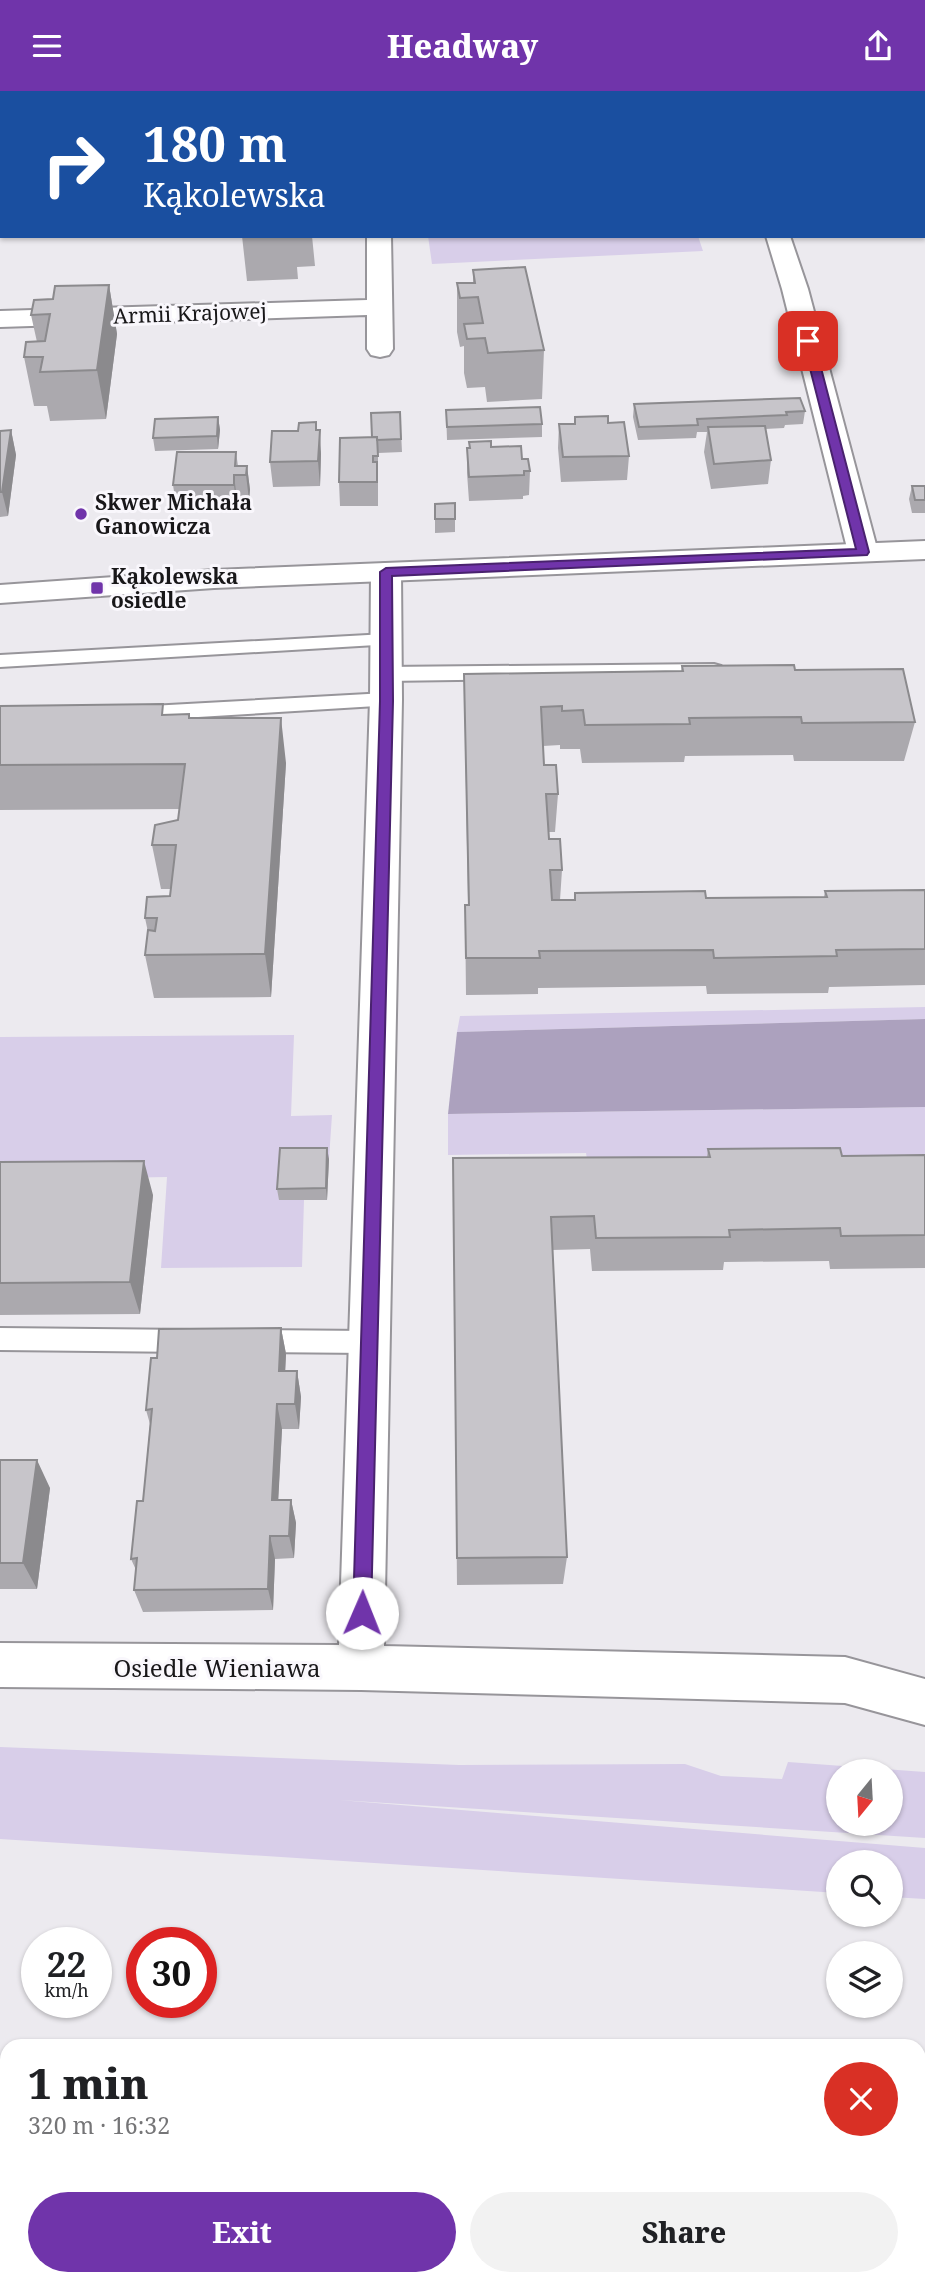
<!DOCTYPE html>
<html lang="en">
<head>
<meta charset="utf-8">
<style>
	:root { --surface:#fff; --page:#f2f2f2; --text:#202124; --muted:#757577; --accent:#7034aa }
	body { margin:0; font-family:"Noto Serif",serif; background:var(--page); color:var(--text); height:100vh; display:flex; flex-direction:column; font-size:26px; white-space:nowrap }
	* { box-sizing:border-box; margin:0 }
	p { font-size:23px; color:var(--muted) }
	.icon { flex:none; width:38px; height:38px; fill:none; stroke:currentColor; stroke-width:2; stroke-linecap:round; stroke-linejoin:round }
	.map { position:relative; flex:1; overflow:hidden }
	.side { position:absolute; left:0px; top:1948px; width:926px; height:247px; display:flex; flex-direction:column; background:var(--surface); border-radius:21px 21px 0 0; box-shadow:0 2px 5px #0004 }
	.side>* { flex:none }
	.guide { position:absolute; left:0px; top:0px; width:926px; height:147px; box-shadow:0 2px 5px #0004; background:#1a4fa0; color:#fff; overflow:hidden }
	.needle { width:46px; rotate:198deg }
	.tools { position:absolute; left:826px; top:1668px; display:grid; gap:14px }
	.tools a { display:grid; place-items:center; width:77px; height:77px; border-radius:50%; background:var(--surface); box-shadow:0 2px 5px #0004; font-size:35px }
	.speed { position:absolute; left:21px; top:1836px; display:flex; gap:14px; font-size:35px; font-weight:700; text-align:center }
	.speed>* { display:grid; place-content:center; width:91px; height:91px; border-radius:50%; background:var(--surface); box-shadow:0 2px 5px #0004; line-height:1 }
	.speed small { font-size:18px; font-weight:400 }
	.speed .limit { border:10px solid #d22; background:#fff; color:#111 }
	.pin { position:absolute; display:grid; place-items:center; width:60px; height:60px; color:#fff; margin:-30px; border-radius:14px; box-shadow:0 4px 10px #0006 }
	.me { position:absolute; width:77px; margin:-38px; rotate:1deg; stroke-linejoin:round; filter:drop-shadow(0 0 5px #0008) }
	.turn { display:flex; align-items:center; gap:24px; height:147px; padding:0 28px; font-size:32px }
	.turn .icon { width:91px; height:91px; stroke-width:2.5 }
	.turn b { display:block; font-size:49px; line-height:60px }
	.round { display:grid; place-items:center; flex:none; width:74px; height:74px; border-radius:37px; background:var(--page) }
	.headline { display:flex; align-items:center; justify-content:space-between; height:119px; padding:0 28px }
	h1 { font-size:42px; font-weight:800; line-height:52px }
	.cta { display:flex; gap:14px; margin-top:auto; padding:14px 28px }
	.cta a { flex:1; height:80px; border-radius:42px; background:var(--accent); color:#fff; font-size:28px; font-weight:800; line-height:80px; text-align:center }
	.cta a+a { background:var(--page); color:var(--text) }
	header { display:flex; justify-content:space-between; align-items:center; height:91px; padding:0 28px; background:var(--accent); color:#fff; font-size:32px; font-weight:800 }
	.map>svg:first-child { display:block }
	.green { fill:#d8cee9; fill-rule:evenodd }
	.forest { fill:#aca1be }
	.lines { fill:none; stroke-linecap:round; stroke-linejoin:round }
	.service-casing { stroke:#97959a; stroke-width:4 }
	.minor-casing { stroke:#97959a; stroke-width:4 }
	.tertiary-casing { stroke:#97959a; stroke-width:4 }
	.service { fill:#fff; fill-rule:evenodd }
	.minor { fill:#fff; fill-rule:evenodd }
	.tertiary { fill:#fff; fill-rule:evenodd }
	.wall { fill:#aba9ae }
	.shaded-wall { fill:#8b8a8d }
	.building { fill:#c7c5ca; stroke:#8b8a8d; stroke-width:2 }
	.route { fill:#7034aa; stroke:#49226e; stroke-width:2 }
	.poi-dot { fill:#7034aa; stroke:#f9f7fc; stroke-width:2.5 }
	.labels { text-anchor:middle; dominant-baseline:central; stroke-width:6; stroke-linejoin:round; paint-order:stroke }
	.far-street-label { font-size:21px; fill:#181719; stroke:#f9f7fc }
	.far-poi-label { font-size:21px; font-weight:bold; fill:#181719; stroke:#f9f7fc; text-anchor:start }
	.street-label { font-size:24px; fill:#181719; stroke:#f9f7fc }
</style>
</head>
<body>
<header><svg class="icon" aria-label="menu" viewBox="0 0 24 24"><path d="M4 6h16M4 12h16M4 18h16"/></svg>Headway<svg class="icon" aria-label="share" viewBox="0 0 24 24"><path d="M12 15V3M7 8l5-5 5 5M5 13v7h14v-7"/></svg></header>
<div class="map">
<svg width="925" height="2193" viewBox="0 0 925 2193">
	<rect width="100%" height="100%" fill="#eceaef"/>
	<!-- green -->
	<path class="green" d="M428 145H698L703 160 432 173Z
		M925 916V928L457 941 460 925Z
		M294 944 291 1025 332 1024 329 1068 304 1109 302 1176 161 1177 167 1086 0 1089V946Z
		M925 1016V1086H590L586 1062 448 1064V1023Z
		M0 1656 459 1674 685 1673 721 1685 782 1688 788 1671 925 1681V1747L339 1709 925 1757V1808L891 1806V1771H838V1802L0 1748ZM891 1680V1732H838V1680Z"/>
	<!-- forest -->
	<path class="forest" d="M925 928V1016L448 1023 457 941Z"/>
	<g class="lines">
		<!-- service casing -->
		<g class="service-casing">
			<path id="service" d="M386 543 393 545 396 549 393 553 0 576V564Z
				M714 573 721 575 724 580 721 585 386 590 379 588 376 583 379 578 386 576Z
				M386 602 393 604 396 609 393 614 132 630 125 628 122 623 125 618 132 616Z
				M0 1237 190 1239 199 1242 203 1250 199 1258 190 1261 0 1259Z
				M251 1239 369 1240 378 1243 382 1251 378 1259 369 1262 251 1261 242 1258 238 1250 242 1242Z"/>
		</g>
		<!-- minor casing -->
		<g class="minor-casing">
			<path id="minor" d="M360 0H382V2H360Z
				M628 0H650V2H628Z
				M725 0H747L748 2H726Z
				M804 0H891L803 2Z
				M924 75H925V89H924Z
				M0 90H2V104H0Z
				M367 145H391L393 258 389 264 380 266 371 264 367 258V224L0 236V220L367 209Z
				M766 145H790L808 198 878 461 873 467 863 470 853 467 848 461 782 198Z
				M386 472 396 474 401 481 402 609 384 1555 845 1566 925 1588V1634L845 1612 361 1599 0 1596V1552L339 1554 370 609 371 481 376 474Z"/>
		</g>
		<!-- tertiary casing -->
		<g class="tertiary-casing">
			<path id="tertiary" d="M925 450V468L214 497 0 512V494L214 479Z"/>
		</g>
		<!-- service -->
		<use href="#service" class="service"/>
		<!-- minor -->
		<use href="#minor" class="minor"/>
		<!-- tertiary -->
		<use href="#tertiary" class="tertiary"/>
	</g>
	<!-- wall -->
	<path class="wall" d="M0 0H46V2H2V61H0Z
		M242 145H312L315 175 297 176 298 188 247 190Z
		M473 179 544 259 542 308 487 311 485 296 467 297 464 282V255L460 256 457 241V192H473Z
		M109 194 117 243 106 328 50 330 47 315H34L24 266 37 251 31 224 53 208Z
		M634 313 805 320 803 333 785 334 784 337 765 338 771 369 768 393 711 398 704 361 707 341H697L696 347 638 349 633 326Z
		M446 319 542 333V346L447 349Z
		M400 321 402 361 378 362V415H340L339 391 372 346Z
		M218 326 220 339 218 358 155 360 153 347Z
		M575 326 608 332 629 365 627 389 561 391 558 357 559 333H574Z
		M11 339 16 364 8 425 0 426V340Z
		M316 339 321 363 320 395 273 396 270 371Z
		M469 351 491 356 522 368 530 380 529 404 523 405V408L469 410 467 382V357H469Z
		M236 361 238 375H247L250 399 249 409H237V419H177L173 394Z
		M912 395H925V422H912L909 408Z
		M455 412V441L435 442V413Z
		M682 575 795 579 915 631 904 670H794L793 664 685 665 684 671 582 672 580 658H560V654L543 655 544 674 558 703 555 741H548L549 748 562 779 560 809H575V802L706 807 824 806 825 800 925 799V894L829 896 828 902 707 903 706 895 538 897V903L466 904 465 814H468L464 583 681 581Z
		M0 615 165 624 190 627 286 672 271 906 154 907 145 864 148 841 145 827 170 805 171 798H161L152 754 178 729 180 718 0 719Z
		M708 1058 842 1065 925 1064V1177L830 1178 829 1170 724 1171 723 1179 592 1180 590 1158 552 1159 567 1466 563 1493 457 1494 453 1067 707 1066Z
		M329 1068 327 1109H279L277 1098Z
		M0 1071 153 1104 140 1223 0 1224Z
		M281 1237 286 1263 285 1280H297L301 1306 299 1338H282L278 1409H291L296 1432 294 1467 275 1468 273 1519 143 1521 134 1499 136 1479 131 1468 143 1410 150 1333 146 1319 157 1267Z
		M0 1369 50 1397 37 1498H0Z"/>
	<!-- shaded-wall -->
	<path class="shaded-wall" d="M35 0H46V2H35Z
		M109 194 117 243 106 328 97 279Z
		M218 326 220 339 218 358 217 345Z
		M11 339 16 364 8 425 2 401Z
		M320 339 321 363 320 395 318 370Z
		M247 375 250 399 249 409 246 384Z
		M234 384 237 409V419L234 394Z
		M281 627 286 672 271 906 265 863Z
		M327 1057 329 1068 327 1109 326 1097Z
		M144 1070 153 1104 140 1223 130 1191Z
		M281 1237 286 1263 284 1306 279 1280Z
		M297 1280 301 1306 299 1338 295 1313Z
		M277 1313 282 1338 277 1433 272 1409Z
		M37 1369 50 1397 37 1498 23 1472Z
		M291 1409 296 1432 294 1467 289 1445Z
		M270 1445 275 1468 273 1519 268 1498Z"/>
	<!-- building -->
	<path class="building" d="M0 0H35V2H2V23H0Z
		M150 0H334V2H150Z
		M393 0H452V2H394Z
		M567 0H628L629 2H552L567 1Z
		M525 176 544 259 488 262 485 247 467 248 464 233 483 232 478 206 460 207 457 192H475L473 179Z
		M109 194 97 279 40 281 43 266H24L26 251 45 250 50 223 31 224 34 209 53 208 55 195Z
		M800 307 805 320 786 321 787 324 697 328 698 334 639 336 634 313Z
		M540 316 542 333 447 336 446 319Z
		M400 321 401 348 377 349V346H372L371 322Z
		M608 325V332L624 331 629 365 563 366 559 333H575V326Z
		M218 326 217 345 153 347 155 328Z
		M316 331V339H320L318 370 270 371 272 340H298L299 332Z
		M765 335 771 369 714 373 708 336Z
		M11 339 2 401H0V340Z
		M377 346 378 365H373V371H377V391H339L340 347Z
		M491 350V356L521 355 522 368H528L530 380H524V384L469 386 467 357H470L469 351Z
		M177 361H236L235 375H247L246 384H234V394H173Z
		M912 395H925V409H915Z
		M455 412V428H435V413Z
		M794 574 795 579 903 578 915 631 802 632 801 626 689 627 690 633 585 634 583 619 562 620V615L541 616 544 674H556L558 703H546L549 748H560L562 779H550L552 809H575V802L705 800 706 807 827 806 825 800 925 799V858L836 859 837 865 714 867 713 859 539 860 540 867H466L465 814H469L464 583 683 580 682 575Z
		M163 613 162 624 189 623V627H281L265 863 145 864 148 839 155 840 157 827H145L147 806 170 805 176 754H152L155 734 178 729 185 673 0 674V615Z
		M280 1057H327L326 1097 277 1098Z
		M840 1057 842 1065 925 1064V1144L841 1145 840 1137 729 1139 730 1146 596 1147 594 1125 551 1126 567 1466 457 1467 453 1067 710 1066 708 1058Z
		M144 1070 130 1191 0 1192V1071Z
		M281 1237 279 1280H297L295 1313H277L272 1409H291L289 1445H270L268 1498 134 1499 137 1467 131 1468 137 1410H143L152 1318 146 1319 151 1267H157L159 1238Z
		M0 1369H37L23 1472H0Z"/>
	<!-- route -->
	<path class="route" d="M808 246 814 250 869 461 867 464 392 485 393 610 371 1522 369 1529 362 1531 356 1529 353 1522 380 610V481L386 477 856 458 803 250Z"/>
	<!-- markers -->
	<g class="poi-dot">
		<circle cx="81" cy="423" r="7"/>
		<rect x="90" y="490" width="14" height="14" rx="3.5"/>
	</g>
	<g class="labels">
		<!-- far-street labels -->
		<g class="far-street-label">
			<text transform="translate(190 222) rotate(-2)">Armii Krajowej</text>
		</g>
		<!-- far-poi labels -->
		<g class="far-poi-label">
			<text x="95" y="411">Skwer Michała<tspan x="95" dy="24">Ganowicza</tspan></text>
			<text x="111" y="485">Kąkolewska<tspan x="111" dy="24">osiedle</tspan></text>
		</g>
		<!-- street labels -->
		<g class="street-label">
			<text x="217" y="1576">Osiedle Wieniawa</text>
		</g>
	</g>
</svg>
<div class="tools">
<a><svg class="needle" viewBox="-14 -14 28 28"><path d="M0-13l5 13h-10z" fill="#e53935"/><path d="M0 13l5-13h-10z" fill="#757577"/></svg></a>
<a><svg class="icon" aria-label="search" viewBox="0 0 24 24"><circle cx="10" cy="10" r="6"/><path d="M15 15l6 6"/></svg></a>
<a><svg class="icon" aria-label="layers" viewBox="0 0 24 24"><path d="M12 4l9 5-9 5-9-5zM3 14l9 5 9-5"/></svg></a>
</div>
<div class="speed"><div>22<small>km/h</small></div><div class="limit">30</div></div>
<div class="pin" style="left:808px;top:250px;background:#d93025"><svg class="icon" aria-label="arrive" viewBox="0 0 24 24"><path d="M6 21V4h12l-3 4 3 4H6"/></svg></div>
<svg class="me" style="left:362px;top:1522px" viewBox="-20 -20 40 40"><circle r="19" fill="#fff"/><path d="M0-13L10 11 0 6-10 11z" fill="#7034aa"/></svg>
<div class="guide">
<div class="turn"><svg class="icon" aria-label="right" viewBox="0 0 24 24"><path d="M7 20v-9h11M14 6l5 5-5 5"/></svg><div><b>180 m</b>Kąkolewska</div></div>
</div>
<section class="side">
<div class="headline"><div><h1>1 min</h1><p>320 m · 16:32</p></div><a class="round" style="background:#d93025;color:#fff"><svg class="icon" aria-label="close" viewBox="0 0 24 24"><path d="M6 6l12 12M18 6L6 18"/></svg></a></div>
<div class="cta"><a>Exit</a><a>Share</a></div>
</section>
</div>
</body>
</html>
